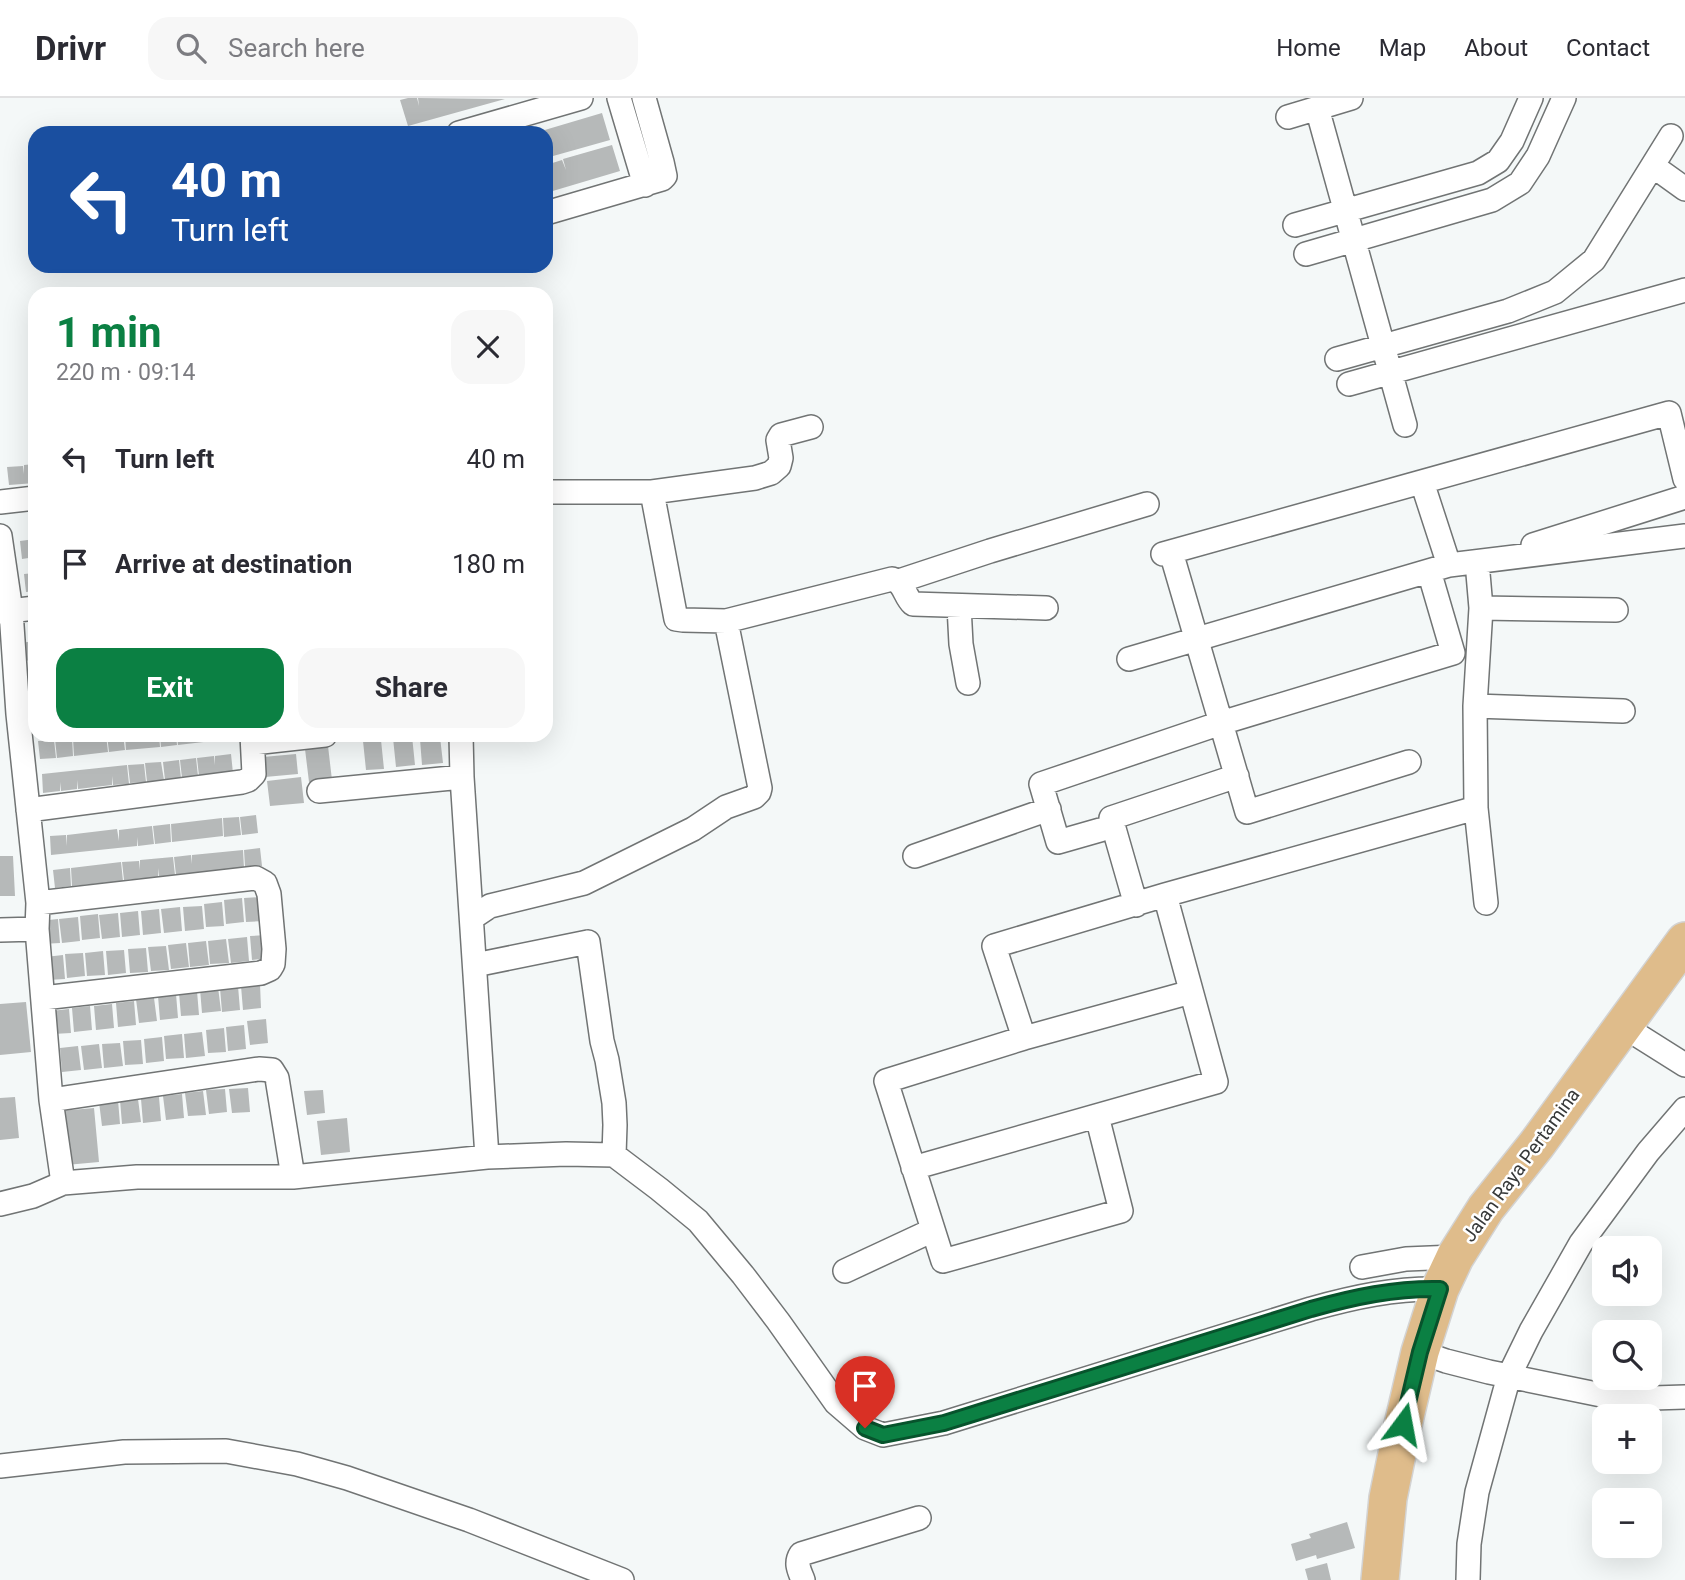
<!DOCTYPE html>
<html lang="en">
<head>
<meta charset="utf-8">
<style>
	:root { --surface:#fff; --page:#f7f7f7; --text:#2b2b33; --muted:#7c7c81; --line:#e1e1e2; --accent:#0b8043 }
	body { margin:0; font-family:Roboto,sans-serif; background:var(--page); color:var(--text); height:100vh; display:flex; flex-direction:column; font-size:26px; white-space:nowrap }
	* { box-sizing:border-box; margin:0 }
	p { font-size:23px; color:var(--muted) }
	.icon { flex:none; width:38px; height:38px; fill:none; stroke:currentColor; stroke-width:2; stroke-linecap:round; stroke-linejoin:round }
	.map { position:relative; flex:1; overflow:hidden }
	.sheet { position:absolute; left:28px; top:189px; width:525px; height:455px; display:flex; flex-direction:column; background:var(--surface); border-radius:21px; box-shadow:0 7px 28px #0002 }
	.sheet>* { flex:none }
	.guide { position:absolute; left:28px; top:28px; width:525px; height:147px; border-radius:21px; box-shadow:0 7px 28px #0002; background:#1a4fa0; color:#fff; overflow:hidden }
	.fabs { position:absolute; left:1592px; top:1138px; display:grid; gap:14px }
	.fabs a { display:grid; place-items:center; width:70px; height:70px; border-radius:14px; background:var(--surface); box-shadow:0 7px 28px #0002; font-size:35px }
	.pin { position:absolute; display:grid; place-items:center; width:60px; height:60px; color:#fff; margin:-72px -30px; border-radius:50% 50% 50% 0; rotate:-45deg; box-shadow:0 0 7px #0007 }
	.pin .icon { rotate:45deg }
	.me { position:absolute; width:77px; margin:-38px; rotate:13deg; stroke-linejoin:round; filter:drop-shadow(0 0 5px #0008) }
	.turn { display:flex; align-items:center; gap:24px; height:147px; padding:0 28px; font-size:32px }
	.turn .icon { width:91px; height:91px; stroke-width:2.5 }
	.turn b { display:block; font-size:49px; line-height:60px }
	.round { display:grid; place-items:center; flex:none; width:74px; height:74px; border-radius:21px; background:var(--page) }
	.summary { display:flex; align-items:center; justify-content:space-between; height:119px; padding:0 28px }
	h1 { font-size:42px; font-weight:700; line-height:52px; color:var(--accent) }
	.cta { display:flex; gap:14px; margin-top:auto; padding:14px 28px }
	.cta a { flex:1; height:80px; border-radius:21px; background:var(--accent); color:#fff; font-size:28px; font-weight:700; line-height:80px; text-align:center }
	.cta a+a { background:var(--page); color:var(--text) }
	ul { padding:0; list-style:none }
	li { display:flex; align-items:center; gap:21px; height:105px; padding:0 28px }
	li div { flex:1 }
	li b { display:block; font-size:26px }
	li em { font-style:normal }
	header { display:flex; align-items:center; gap:42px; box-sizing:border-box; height:98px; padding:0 35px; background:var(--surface); border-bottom:2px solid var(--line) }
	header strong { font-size:33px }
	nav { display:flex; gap:38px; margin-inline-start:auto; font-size:24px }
	.search { width:490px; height:63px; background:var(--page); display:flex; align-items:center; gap:18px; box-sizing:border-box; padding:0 24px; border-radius:21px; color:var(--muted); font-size:26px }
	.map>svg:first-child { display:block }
	.building { fill:#b6b9b9 }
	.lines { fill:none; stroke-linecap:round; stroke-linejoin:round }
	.street-casing { stroke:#717474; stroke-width:26 }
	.primary-casing { stroke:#d3d3d3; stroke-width:40 }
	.street { stroke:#fff; stroke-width:23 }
	.primary { stroke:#dfbc8b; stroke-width:37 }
	.route-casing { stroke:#07532c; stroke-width:18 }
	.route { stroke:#0b8043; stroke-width:12 }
	.labels { text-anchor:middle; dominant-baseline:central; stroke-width:5; stroke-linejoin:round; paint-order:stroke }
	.street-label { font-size:19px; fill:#373939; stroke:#fff }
</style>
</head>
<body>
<header>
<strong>Drivr</strong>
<div class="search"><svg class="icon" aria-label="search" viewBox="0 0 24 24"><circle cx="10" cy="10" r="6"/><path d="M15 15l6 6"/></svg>Search here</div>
<nav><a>Home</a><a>Map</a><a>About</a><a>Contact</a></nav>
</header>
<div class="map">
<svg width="1685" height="1482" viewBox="0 0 1685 1482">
	<rect width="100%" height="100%" fill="#f4f8f8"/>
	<!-- building -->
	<path class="building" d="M408 0H417L419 8 418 0 505 1 408 28 400 2Z
		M602 15 610 42 546 60V35L538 34Z
		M612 47 620 73 546 95V67L562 62 566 72 563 61Z
		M35 366V385L9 387 7 369 23 368 24 376V367Z
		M35 441V459L22 461 20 443Z
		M35 475V493L26 494 24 476Z
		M35 543V562L22 563 20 545Z
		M35 577V595L26 596 24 578Z
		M106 637 108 654 74 658 73 640Z
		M107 637H123L125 652 109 654Z
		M125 637H159L160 649 126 652Z
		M160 637H176L177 647 161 649Z
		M177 637H229V641L178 647Z
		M412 638 415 667 396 669 393 640Z
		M440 639 443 665 422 667 420 641Z
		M72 640 73 658 57 660 55 641Z
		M54 642 56 660 40 661 38 643Z
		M381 642 384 671 366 672 363 643Z
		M328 648 332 682 309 684 305 651Z
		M231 656 233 675 199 678 197 660 214 658 215 667V658Z
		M296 656 298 676 265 679 263 659Z
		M196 660 198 678 182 680 180 662Z
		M179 662 181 680 165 682 163 664Z
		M161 664 164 682 147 684 145 665Z
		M144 666 146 684 130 685 128 667Z
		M127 667 129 686 113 687 112 678V687L78 691 77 682V691L61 693 60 684V693L43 695 42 676Z
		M301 679 304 705 270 708 267 683Z
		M256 717 258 735 242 737 240 719Z
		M239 719 241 737 224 739 223 720Z
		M222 720 223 738 172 744 171 726Z
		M170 726 171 744 155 746 153 728Z
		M152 728 154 746 138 748 137 739V748L51 757 50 738 66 737 67 748V737L117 731 119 743V732Z
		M260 750 262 768 245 769 244 752Z
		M243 752 244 770 176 777 174 759 191 757 192 766V757Z
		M0 758H13L15 798H0Z
		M173 759 175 777 159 779 158 770V779L124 782 122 764 139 763 140 772V762Z
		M121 764 123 783 72 788 71 770Z
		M70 770 71 788 55 790 53 772Z
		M262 799 264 823 246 824 244 800Z
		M242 800 244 824 226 826 224 802Z
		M222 804 224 828 206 829 204 806Z
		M202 808 204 831 185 833 183 809Z
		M180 809 182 833 164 835 161 811Z
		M159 811 161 835 143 837 141 813Z
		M138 813 140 837 122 839 120 815Z
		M118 815 120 839 102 841 99 817Z
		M98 816 100 840 82 842 80 818Z
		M78 819 80 843 62 845 59 821Z
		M58 821 60 845 42 846 39 823Z
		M268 837 270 860 252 862 250 838Z
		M247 839 249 863 231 865 228 841Z
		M226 841 229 865 210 866 208 843Z
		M206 843 209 867 190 869 188 845Z
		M186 845 189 869 171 871 168 847Z
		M166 848 169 872 151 873 148 849Z
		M146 850 148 874 130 875 128 851Z
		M124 852 126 875 108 877 106 853Z
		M103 853 105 877 87 878 85 855Z
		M83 855 85 878 67 880 65 856Z
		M63 857 65 881 47 882 45 859Z
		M260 886 261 910 243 912 241 888Z
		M238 888 240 912 222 914 220 890Z
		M218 889 221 913 202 915 200 891Z
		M197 893 199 917 181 918 179 895Z
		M176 896 178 920 160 922 158 898Z
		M154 900 157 923 139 925 136 901Z
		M134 903 136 927 118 929 116 905Z
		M26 904 31 954 0 957V906Z
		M112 906 114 930 96 932 94 908Z
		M90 908 92 932 74 934 72 910Z
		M69 911 71 935 53 936 51 913Z
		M266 921 268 945 250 947 247 923Z
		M244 927 246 951 228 953 226 929Z
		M224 930 226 954 208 955 206 932Z
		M202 934 205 958 186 960 184 936Z
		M182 936 184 960 166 961 164 938Z
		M162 939 164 963 146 965 144 941Z
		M141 942 143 966 125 967 123 943Z
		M120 945 123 968 104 970 102 946Z
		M99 946 102 970 84 972 81 948Z
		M78 948 81 972 62 974 60 950Z
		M248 990 250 1014 232 1015 229 991Z
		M225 991 227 1014 209 1016 206 992Z
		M323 992 325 1015 307 1017 304 993Z
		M203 993 206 1017 188 1018 185 995Z
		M182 996 184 1020 166 1022 163 998Z
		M15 999 19 1040 0 1042V1000Z
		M159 999 161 1023 143 1025 141 1001Z
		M138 1001 141 1024 122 1026 120 1002Z
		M118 1002 120 1026 102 1028 99 1004Z
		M94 1010 99 1064 66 1067 60 1013Z
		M347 1020 350 1054 321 1057 317 1023Z
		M1347 1424 1355 1450 1317 1461 1316 1457 1296 1463 1291 1446 1311 1440 1309 1436Z
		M1327 1465 1331 1482H1308L1305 1471Z"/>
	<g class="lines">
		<!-- street casing -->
		<g class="street-casing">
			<path id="street" d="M619 0 645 87
				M1317 10 1405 327
				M1288 19 1351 0
				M459 35 581 0
				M1653 68 1685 91
				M546 115 662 81 665 78 662 64 644 0
				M1295 127 1478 75 1498 63 1512 43 1531 0
				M1306 156 1492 102 1520 85 1538 58 1564 0
				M1337 261 1508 213 1555 194 1594 162 1671 38
				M1349 286 1685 192
				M1422 384 1449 467
				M546 394H652L755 380 771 375 779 368 781 360 778 342 781 337 811 329
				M652 394 676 521 683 522 726 523 892 481C905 485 904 498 913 506L1046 510
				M0 404 35 400
				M0 438 11 513 18 616 38 805 37 831 51 1002 63 1085 33 1098 0 1106
				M1533 447 1685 399
				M1171 454 1247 714 1409 664
				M1163 456 1669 315 1685 381
				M1477 464 1481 510 1475 608 1476 710 1486 805
				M899 483 990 453 1147 406
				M959 508 961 546 968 585
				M1481 510 1616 512
				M0 514 35 510
				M1129 561 1449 467 1685 438
				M1475 608 1623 613
				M461 637 462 679 487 1059
				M253 645 325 637
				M319 693 462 679
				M28 712 242 684 248 682 254 676 252 637
				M1100 732 1058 744 1041 686 1221 625 1453 555 1429 473
				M915 758 1049 711
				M38 805 256 780 265 785 269 796 274 851 273 866 270 871 261 875 43 900
				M1136 807 1111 720 1237 678
				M472 820 490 808 584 785 693 731 726 709 754 699 759 694 760 690 726 523
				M0 832 37 831
				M1623 928 1685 967
				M1024 940 994 848 1165 797 1476 710
				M51 1002 259 971 272 972 277 980 293 1079H137L63 1085
				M1097 1018 1121 1113 943 1163 886 983 1024 940 1191 894
				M614 1057 659 1091 698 1123 743 1177 778 1223 836 1305 865 1330 883 1337 944 1325 1311 1211C1354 1199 1395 1190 1440 1191
				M913 1070 1216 984 1165 797
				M293 1079 487 1059 566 1056 614 1057 615 1027 614 1005 607 962 602 943 588 844 475 867
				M1362 1169 1406 1161 1455 1159
				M845 1173 933 1132
				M1420 1254 1446 1263 1489 1274 1621 1301 1685 1299
				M0 1368 124 1354 226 1353 297 1366 347 1380 469 1422 622 1482
				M803 1482C799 1472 795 1465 801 1456L919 1420
				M1468 1482 1469 1446 1477 1394 1509 1278 1531 1233 1581 1145 1648 1054 1685 1011"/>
		</g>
		<!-- primary casing -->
		<g class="primary-casing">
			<path id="primary" d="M1380 1482 1388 1400 1403 1327 1420 1254 1440 1191 1455 1159 1486 1110 1537 1046 1685 843"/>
		</g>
		<!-- street -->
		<use href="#street" class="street"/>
		<!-- primary -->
		<use href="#primary" class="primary"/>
	</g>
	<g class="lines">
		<!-- route casing -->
		<g class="route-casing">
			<path id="route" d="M865 1330 883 1337 944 1325 1311 1211C1354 1199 1395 1190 1440 1191L1420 1254 1403 1326"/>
		</g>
		<!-- route -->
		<use href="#route" class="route"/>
	</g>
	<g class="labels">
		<!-- street labels -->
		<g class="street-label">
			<text transform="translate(1521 1067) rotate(-54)">Jalan Raya Pertamina</text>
		</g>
	</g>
</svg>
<div class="fabs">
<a><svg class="icon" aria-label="sound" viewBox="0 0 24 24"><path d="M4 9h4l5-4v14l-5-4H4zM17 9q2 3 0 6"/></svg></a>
<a><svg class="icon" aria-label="search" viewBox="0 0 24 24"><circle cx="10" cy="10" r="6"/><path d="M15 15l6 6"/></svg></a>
<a>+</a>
<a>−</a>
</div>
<div class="pin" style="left:865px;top:1330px;background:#d93025"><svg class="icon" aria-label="arrive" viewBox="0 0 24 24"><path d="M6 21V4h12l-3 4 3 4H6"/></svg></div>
<svg class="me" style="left:1403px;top:1326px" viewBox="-20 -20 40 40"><path d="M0-17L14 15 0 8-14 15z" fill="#0b8043" stroke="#fff" stroke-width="4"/></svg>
<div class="guide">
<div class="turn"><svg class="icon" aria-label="left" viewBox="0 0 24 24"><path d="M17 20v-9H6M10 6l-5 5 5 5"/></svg><div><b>40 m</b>Turn left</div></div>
</div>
<section class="sheet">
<div class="summary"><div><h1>1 min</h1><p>220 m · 09:14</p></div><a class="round"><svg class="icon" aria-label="close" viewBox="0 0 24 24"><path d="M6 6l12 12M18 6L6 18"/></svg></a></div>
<ul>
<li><svg class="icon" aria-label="left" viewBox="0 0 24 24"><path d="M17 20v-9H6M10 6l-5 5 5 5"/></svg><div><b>Turn left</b></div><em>40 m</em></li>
<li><svg class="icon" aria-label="arrive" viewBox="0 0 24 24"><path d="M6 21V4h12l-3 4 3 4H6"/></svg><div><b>Arrive at destination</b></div><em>180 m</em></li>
</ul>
<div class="cta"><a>Exit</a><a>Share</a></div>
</section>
</div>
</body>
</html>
